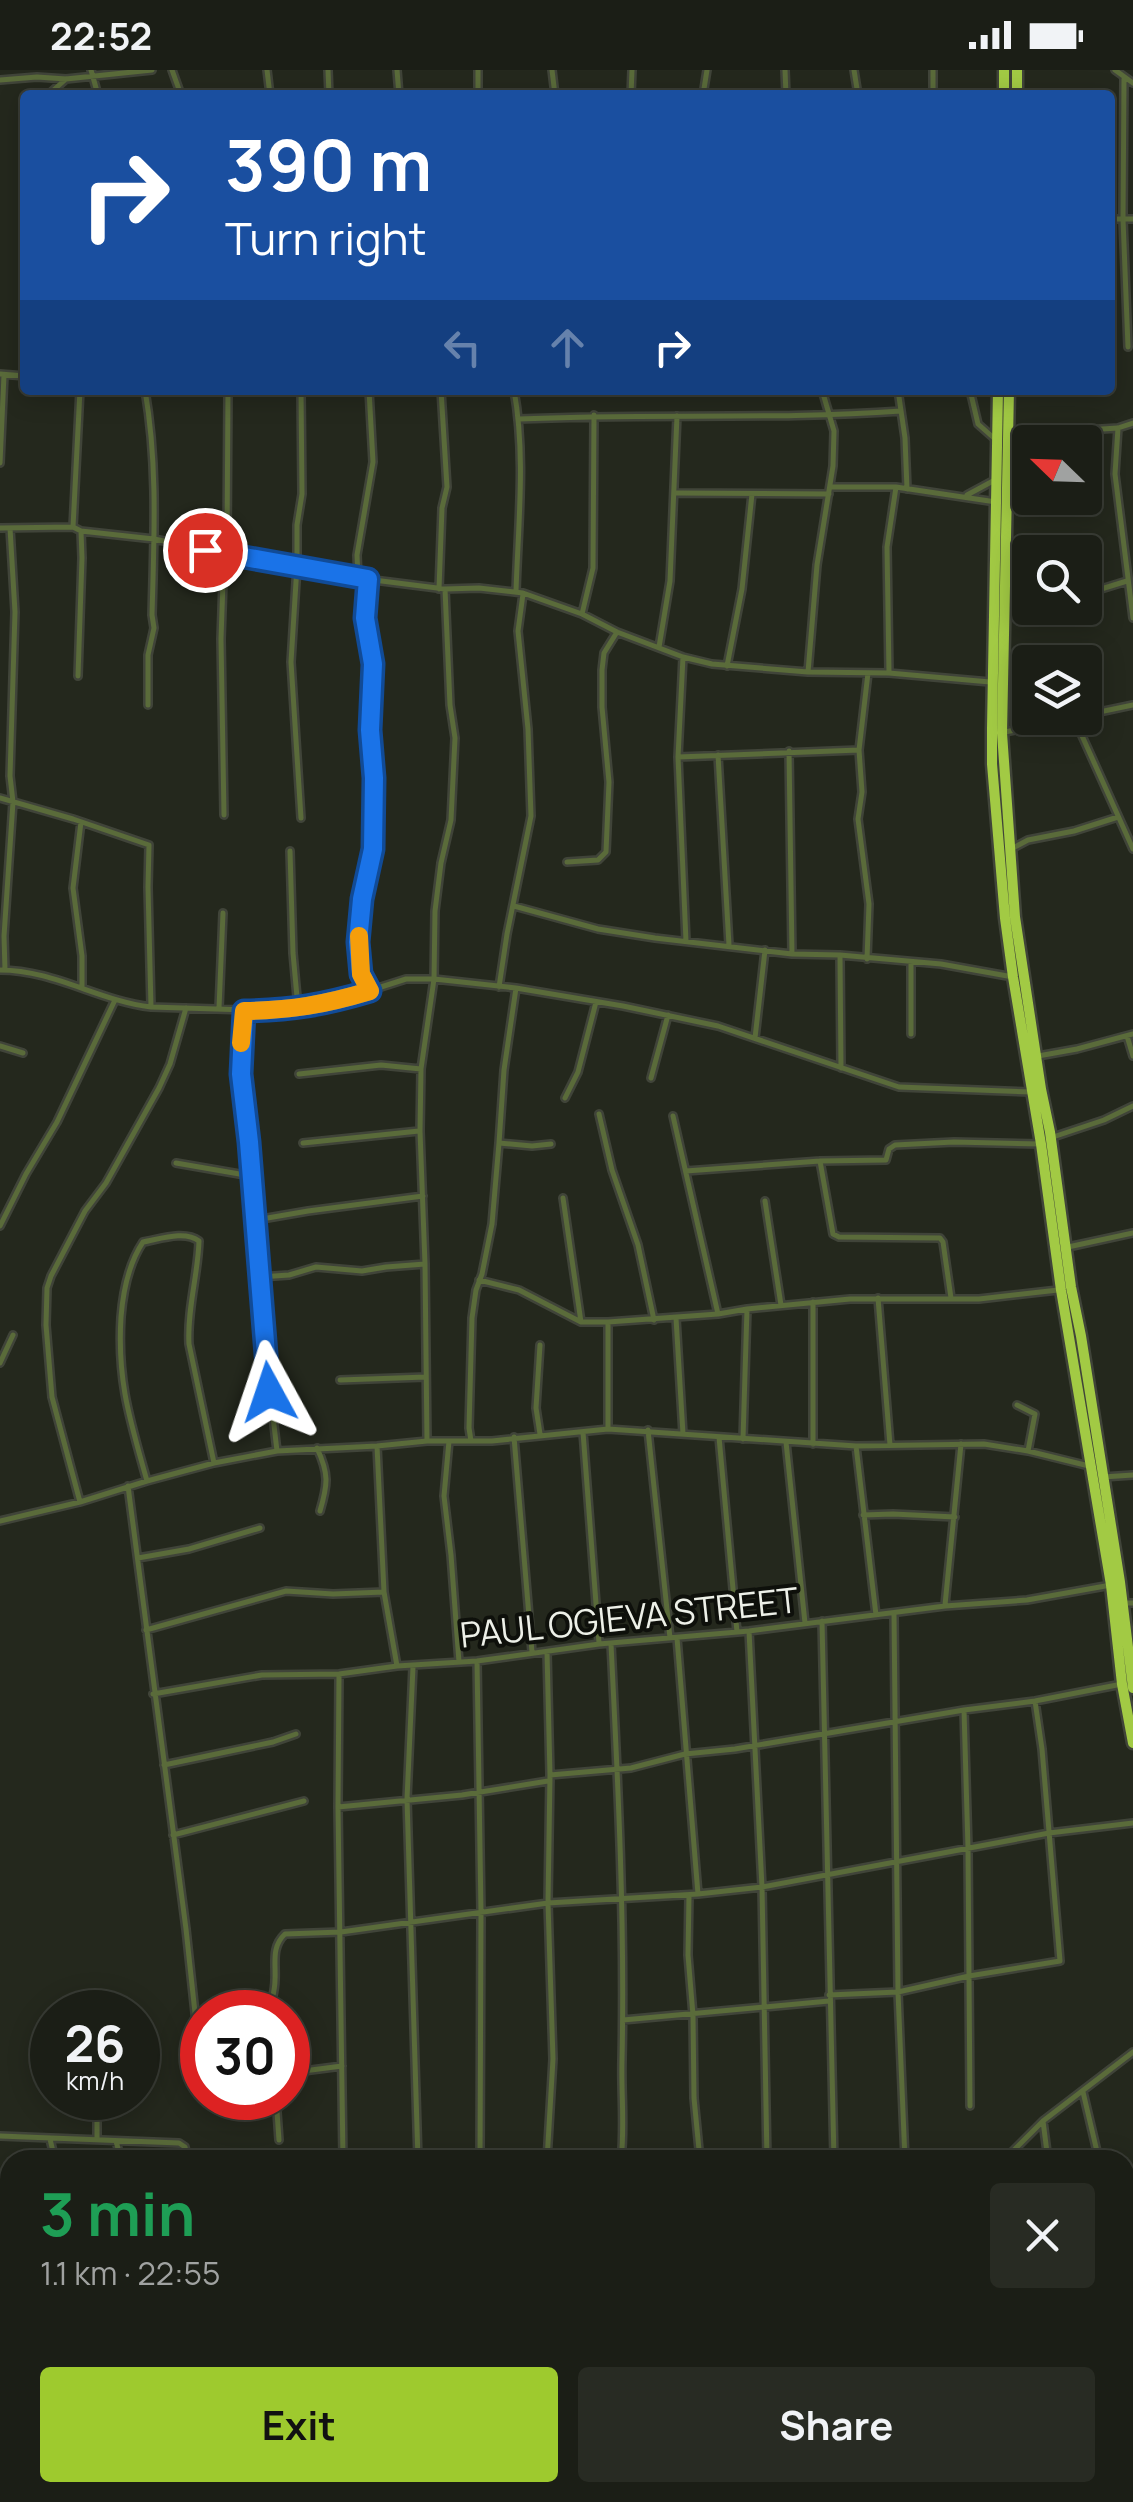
<!DOCTYPE html>
<html lang="en">
<head>
<meta charset="utf-8">
<style>
	:root { --surface:#1b1e16; --page:#282b23; --text:#f1f3f6; --muted:#a0a2a1; --line:#393c35; --accent:#9eca2e }
	body { margin:0; font-family:Manrope,sans-serif; background:var(--page); color:var(--text); height:100vh; display:flex; flex-direction:column; font-size:38px; white-space:nowrap }
	* { box-sizing:border-box; margin:0 }
	p { font-size:32px; color:var(--muted) }
	.icon { flex:none; width:55px; height:55px; fill:none; stroke:currentColor; stroke-width:2; stroke-linecap:round; stroke-linejoin:round }
	.map { position:relative; flex:1; overflow:hidden }
	.details { position:absolute; left:0px; top:2080px; width:1135px; height:352px; display:flex; flex-direction:column; background:var(--surface); border-radius:30px 30px 0 0; box-shadow:0 5px 25px #0003,0 0 0 2px var(--line) }
	.details>* { flex:none }
	.guide { position:absolute; left:20px; top:20px; width:1095px; height:305px; border-radius:10px; box-shadow:0 5px 25px #0003,0 0 0 2px var(--line); background:#1a4fa0; color:#fff; overflow:hidden }
	.needle { width:65px; rotate:293deg }
	.controls { position:absolute; left:1012px; top:355px; display:grid; gap:20px }
	.controls a { display:grid; place-items:center; width:90px; height:90px; border-radius:10px; background:var(--surface); box-shadow:0 5px 25px #0003,0 0 0 2px var(--line); font-size:50px }
	.speed { position:absolute; left:30px; top:1920px; display:flex; gap:20px; font-size:50px; font-weight:700; text-align:center }
	.speed>* { display:grid; place-content:center; width:130px; height:130px; border-radius:50%; background:var(--surface); box-shadow:0 5px 25px #0003,0 0 0 2px var(--line); line-height:1 }
	.speed small { font-size:25px; font-weight:400 }
	.speed .limit { border:15px solid #d22; background:#fff; color:#111 }
	.pin { position:absolute; display:grid; place-items:center; width:85px; height:85px; color:#fff; margin:-42px; border:5px solid #fff; border-radius:50%; box-shadow:0 2px 10px #0007 }
	.me { position:absolute; width:110px; margin:-55px; rotate:355deg; stroke-linejoin:round; filter:drop-shadow(0 0 8px #0008) }
	.turn { display:flex; align-items:center; gap:35px; height:210px; padding:0 40px; font-size:45px }
	.turn .icon { width:130px; height:130px; stroke-width:2.5 }
	.turn b { display:block; font-size:70px; line-height:85px }
	.lanes { display:flex; align-items:center; height:95px; padding:0 40px; background:#0003; justify-content:center; gap:50px; direction:ltr }
	.lanes .off { opacity:.35 }
	.round { display:grid; place-items:center; flex:none; width:105px; height:105px; border-radius:10px; background:var(--page) }
	.summary { display:flex; align-items:center; justify-content:space-between; height:170px; padding:0 40px }
	h1 { font-size:60px; font-weight:700; line-height:75px; color:#1e9e55 }
	.primary-button { display:flex; gap:20px; margin-top:auto; padding:20px 40px }
	.primary-button a { flex:1; height:115px; border-radius:10px; background:var(--accent); color:#111; font-size:40px; font-weight:700; line-height:115px; text-align:center }
	.primary-button a+a { background:var(--page); color:var(--text) }
	.status { display:flex; justify-content:space-between; align-items:center; height:70px; padding:0 50px; background:var(--surface); direction:ltr }
	.status svg { height:28px; fill:currentColor }
	.map>svg:first-child { display:block }
	.lines { fill:none; stroke-linecap:round; stroke-linejoin:round }
	.street-casing { stroke:#404439; stroke-width:10 }
	.highway-casing { stroke:#404439; stroke-width:15 }
	.street { stroke:#5a6b3a; stroke-width:5 }
	.highway { stroke:#a2ca44; stroke-width:10 }
	.route-casing { stroke:#114b97; stroke-width:25 }
	.route { stroke:#1a73e8; stroke-width:18 }
	.slow { stroke:#f59e0b; stroke-width:18 }
	.labels { text-anchor:middle; dominant-baseline:central; stroke-width:8; stroke-linejoin:round; paint-order:stroke }
	.street-label { font-size:35px; fill:#edf0e8; stroke:#0e100b }
</style>
</head>
<body>
<div class="status"><b>22:52</b><svg viewBox="0 0 49 12"><path d="M0 12V9h3v3zM5 12V6h3v6zM10 12V3h3v9zM15 12V0h3v12zM26 1h20v11H26zM47 4h2v5h-2z"/></svg></div>
<div class="map">
<svg width="1133" height="2432" viewBox="0 0 1133 2432">
	<rect width="100%" height="100%" fill="#24281d"/>
	<g class="lines">
		<!-- street casing -->
		<g class="street-casing">
			<path id="street" d="M91 0 98 25
				M172 0 181 25
				M267 0 270 25
				M328 0 329 25
				M397 0 399 25
				M478 0V25
				M552 0 555 25
				M785 0 786 25
				M854 0 858 25
				M933 0V25
				M1115 0 1133 13
				M1124 9 1123 149 1128 277
				M0 10 37 7 66 9 152 0
				M48 25 66 9
				M631 25 632 0
				M703 25 707 0
				M1110 149H1133
				M0 304 25 306
				M145 320C158 395 154 469 152 545L154 558 148 585V635
				M228 320 227 474 224 483 358 508 445 519 479 518 523 523 582 544 617 562 683 587 712 594 808 602 889 603 990 612
				M301 320 302 424 297 455V496L291 592 301 748
				M514 320C526 386 518 455 516 522
				M898 320 905 368 907 419
				M970 320 978 354 995 369
				M519 349C647 343 774 350 901 341
				M1118 358 1115 404 1133 548
				M1007 365 1118 358 1133 353
				M0 393 4 305
				M830 417H896L996 432
				M677 423 829 424
				M967 425 993 411
				M73 457 80 320
				M0 458 73 457 81 461 154 469 224 483 221 569 224 745
				M358 508 357 485 373 392 369 320
				M368 510 365 548 373 594 370 661 374 708 373 779 361 829 358 872 361 905 370 921
				M439 519 442 438 447 417 441 320
				M1085 524 1127 511
				M582 544 593 498 594 345
				M659 577 670 511 677 346
				M683 587 678 687 686 871
				M727 596 742 519 752 424
				M808 602 817 495 833 396 834 361 822 320
				M889 603 887 477 896 417
				M78 606 82 488 81 461
				M1085 645 1133 635
				M1074 648 1133 779
				M1005 662 1075 648
				M789 681 792 884
				M718 685 729 875
				M678 687 859 680
				M0 728 73 749 149 775 148 817 151 937 284 941 331 933 406 909H434L516 918 623 936 718 956 899 1017 1031 1022
				M81 752 73 818 82 886V917
				M1011 779 1028 770 1074 761 1118 747
				M290 781 293 883 298 938
				M567 792 598 790 606 782 609 712 602 637V600L604 583 617 562
				M514 836 598 859 655 868 792 884 840 885 941 894 1013 907
				M840 886 841 998
				M867 889 869 834 858 749 862 722 859 680 868 603
				M0 900C54 900 99 931 151 937
				M5 900 4 866 13 732 10 706 15 542 10 458
				M499 917 507 864 531 746 528 659 518 561 523 524
				M219 938 223 843
				M244 941 240 980 241 1004 249 1072 267 1295 277 1381
				M911 964V892
				M1127 966 1133 986
				M755 968 765 880
				M0 976 23 983
				M1038 986 1077 979 1133 964
				M299 1004 381 995 421 999
				M651 1008 668 945
				M565 1028 578 1002 596 932
				M599 1044 612 1100 638 1175 654 1250
				M673 1046 718 1244
				M1053 1067 1104 1050 1133 1036
				M303 1073 419 1061
				M499 1073 504 1000 516 918
				M820 1091 833 1164 839 1167 940 1168 943 1172 951 1228
				M176 1093 251 1106
				M686 1101 820 1091 886 1090 889 1079 895 1075 954 1072 1041 1074
				M563 1128 581 1252
				M765 1131 781 1235
				M256 1150 308 1141 423 1126
				M0 1156 26 1104 57 1052 115 930
				M1068 1177 1133 1163
				M260 1207 289 1205 316 1197 362 1201 386 1197 425 1194
				M479 1210 519 1220 581 1252H608L718 1244 747 1239 850 1229H979L1058 1220
				M878 1228 890 1375
				M676 1248 683 1364
				M608 1252V1359
				M0 1293 13 1265
				M340 1310 426 1307
				M1017 1335 1035 1344 1028 1381
				M648 1360 670 1568
				M583 1362 599 1573
				M540 1364 536 1338 540 1275
				M514 1367 532 1582
				M719 1367 737 1562
				M743 1369 747 1239
				M427 1371 425 1194 420 1061 421 999 434 909 435 841 441 793 451 750 455 668 450 635 445 519
				M449 1371 444 1426 451 1485 459 1592
				M471 1371 469 1358 472 1248 476 1220 482 1204 492 1154 499 1073 532 1076 551 1074
				M786 1372 805 1553
				M813 1374V1232
				M377 1376 384 1522 397 1596
				M856 1376 876 1545
				M317 1378C329 1404 328 1414 320 1441
				M1103 1407 1133 1405
				M147 1411C130 1350 117 1311 121 1247 123 1222 129 1193 143 1172 160 1169 185 1160 199 1171 198 1205 187 1239 189 1274L214 1393
				M128 1416 186 1859 202 2008
				M80 1432 52 1327 46 1255 47 1218 51 1206 85 1141 106 1113 159 1018 170 994 186 938
				M863 1445 893 1444 955 1447
				M0 1451 80 1432 147 1411 214 1393 277 1381 377 1376 427 1371H492L608 1359 856 1376 984 1374 1028 1381 1089 1396
				M138 1488 189 1479 260 1458
				M1123 1533H1133
				M945 1535 961 1374
				M894 1544 898 1922 905 2090
				M822 1551 834 2090
				M146 1560 286 1521 333 1524 384 1522
				M749 1561 762 1817 767 2090
				M677 1568 698 1824
				M611 1574C618 1713 625 1851 622 1990 621 2024 625 2056 621 2090
				M547 1582 550 1705 548 1833 553 1989 547 2090
				M477 1591 481 1842 480 2090
				M413 1597 407 1729 418 2090
				M339 1604 338 1737 343 2090
				M153 1624 262 1605 339 1604 397 1596 477 1591 599 1574 749 1561 945 1536 1027 1530 1111 1515
				M964 1640 968 1778 970 2036
				M164 1695 273 1672 296 1664
				M550 1705 631 1698 685 1684 735 1679 964 1640 1035 1631 1122 1614
				M338 1737 462 1725 548 1711
				M173 1765 304 1731
				M689 1825 688 1885 693 1945 694 2028 700 2090
				M829 1925 898 1922 969 1906 1060 1891 1042 1679 1035 1631
				M270 1942C271 1932 275 1921 275 1910 276 1893 271 1877 285 1864L341 1862 548 1833 698 1824 762 1817 1049 1763 1133 1753
				M623 1950 829 1931
				M288 2003 342 1996
				M1083 2022 1099 2090
				M97 2028V2069
				M276 2028 279 2070
				M1043 2051 1048 2090
				M0 2066 179 2073 185 2077 188 2090
				M50 2069 55 2090
				M116 2071 121 2090
				M1004 2090 1043 2051 1133 1982
				M0 2155 10 2192
				M1125 2262 1133 2311
				M0 2331 4 2349
				M1125 2359 1133 2357
				M118 2422 119 2432
				M196 2422 197 2432
				M382 2422 385 2432
				M453 2422 456 2432
				M521 2422 524 2432
				M595 2422 597 2432
				M716 2422 717 2432
				M792 2422 793 2432
				M867 2422 868 2432
				M1025 2422 1026 2432
				M1100 2422 1101 2432
				M337 2432 358 2422
				M889 2432 946 2426 948 2432"/>
		</g>
		<!-- highway casing -->
		<g class="highway-casing">
			<path id="highway" d="M1004 25V0
				M1017 25V0
				M998 320 992 659V694L1005 848 1013 907 1041 1074 1061 1220 1111 1515 1122 1614 1133 1673
				M1009 320 1002 663 1015 847 1041 1019 1050 1062 1071 1217 1081 1266 1120 1512 1133 1618"/>
		</g>
		<!-- street -->
		<use href="#street" class="street"/>
		<!-- highway -->
		<use href="#highway" class="highway"/>
	</g>
	<g class="lines">
		<!-- route casing -->
		<g class="route-casing">
			<path id="route" d="M205 480 368 509 365 548 373 594 370 660 374 708 373 779 362 829 358 872 361 904 370 921C323 935 292 940 244 941L241 1004 249 1072 269 1322"/>
		</g>
		<!-- route -->
		<use href="#route" class="route"/>
		<!-- slow -->
		<path class="slow" d="M241 973 244 941C292 940 323 935 370 921L361 904 359 866"/>
	</g>
	<g class="labels">
		<!-- street labels -->
		<g class="street-label">
			<text transform="translate(629 1547) rotate(-6)">PAUL OGIEVA STREET</text>
		</g>
	</g>
</svg>
<div class="controls">
<a><svg class="needle" viewBox="-14 -14 28 28"><path d="M0-13l5 13h-10z" fill="#e53935"/><path d="M0 13l5-13h-10z" fill="#a0a2a1"/></svg></a>
<a><svg class="icon" aria-label="search" viewBox="0 0 24 24"><circle cx="10" cy="10" r="6"/><path d="M15 15l6 6"/></svg></a>
<a><svg class="icon" aria-label="layers" viewBox="0 0 24 24"><path d="M12 4l9 5-9 5-9-5zM3 14l9 5 9-5"/></svg></a>
</div>
<div class="speed"><div>26<small>km/h</small></div><div class="limit">30</div></div>
<div class="pin" style="left:205px;top:480px;background:#d93025"><svg class="icon" aria-label="arrive" viewBox="0 0 24 24"><path d="M6 21V4h12l-3 4 3 4H6"/></svg></div>
<svg class="me" style="left:269px;top:1322px" viewBox="-20 -20 40 40"><path d="M0-17L14 15 0 8-14 15z" fill="#1a73e8" stroke="#fff" stroke-width="4"/></svg>
<div class="guide">
<div class="turn"><svg class="icon" aria-label="right" viewBox="0 0 24 24"><path d="M7 20v-9h11M14 6l5 5-5 5"/></svg><div><b>390 m</b>Turn right</div></div>
<div class="lanes"><svg class="icon off" aria-label="left" viewBox="0 0 24 24"><path d="M17 20v-9H6M10 6l-5 5 5 5"/></svg><svg class="icon off" aria-label="ahead" viewBox="0 0 24 24"><path d="M12 20V5M6 11l6-6 6 6"/></svg><svg class="icon" aria-label="right" viewBox="0 0 24 24"><path d="M7 20v-9h11M14 6l5 5-5 5"/></svg></div>
</div>
<section class="details">
<div class="summary"><div><h1>3 min</h1><p>1.1 km · 22:55</p></div><a class="round"><svg class="icon" aria-label="close" viewBox="0 0 24 24"><path d="M6 6l12 12M18 6L6 18"/></svg></a></div>
<div class="primary-button"><a>Exit</a><a>Share</a></div>
</section>
</div>
</body>
</html>
